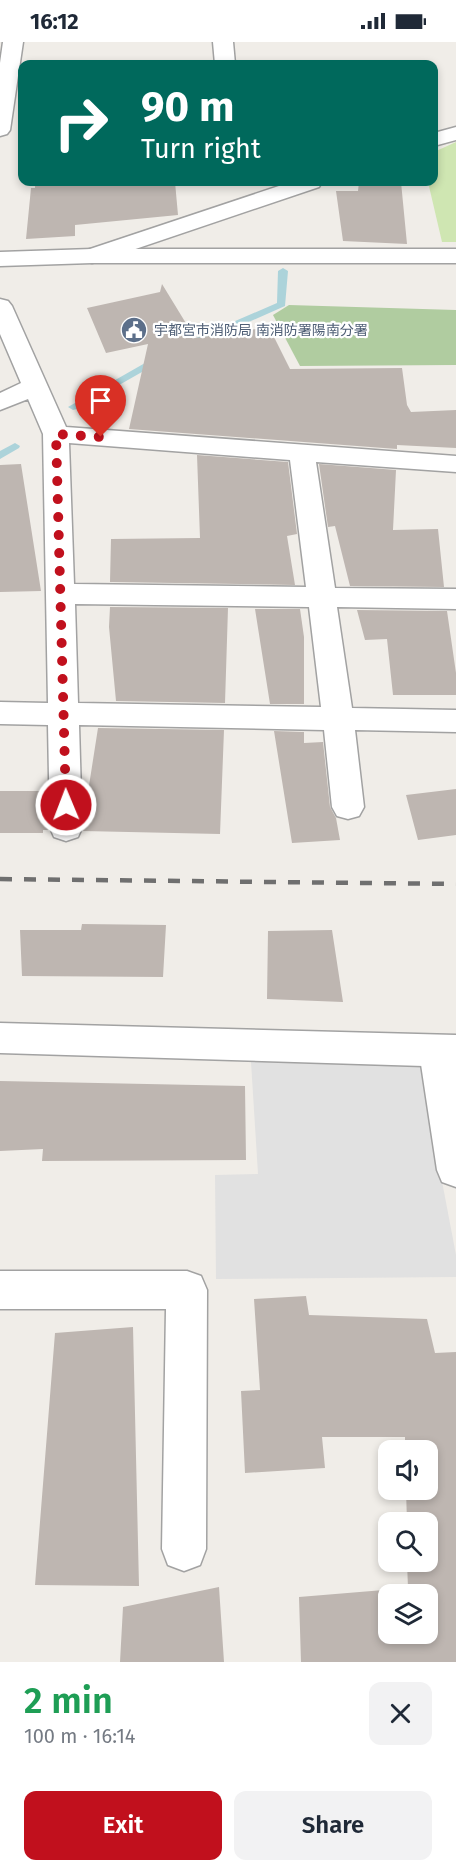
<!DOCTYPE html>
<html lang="en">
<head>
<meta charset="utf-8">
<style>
	:root { --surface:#fff; --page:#f2f2f3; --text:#1f2937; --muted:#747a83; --accent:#c1101d }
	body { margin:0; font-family:"Fira Sans","Noto Sans JP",sans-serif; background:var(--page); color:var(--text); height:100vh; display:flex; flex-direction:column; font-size:22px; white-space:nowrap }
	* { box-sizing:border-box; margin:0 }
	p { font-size:20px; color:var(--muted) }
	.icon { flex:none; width:33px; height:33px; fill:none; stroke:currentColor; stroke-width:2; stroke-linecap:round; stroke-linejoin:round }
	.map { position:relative; height:1620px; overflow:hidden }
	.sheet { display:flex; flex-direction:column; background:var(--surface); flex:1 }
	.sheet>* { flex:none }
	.guide { position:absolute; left:18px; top:18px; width:420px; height:126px; border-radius:12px; box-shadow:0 3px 9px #0003; background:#00695c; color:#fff; overflow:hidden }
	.controls { position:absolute; left:378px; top:1398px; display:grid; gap:12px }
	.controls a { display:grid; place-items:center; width:60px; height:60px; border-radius:12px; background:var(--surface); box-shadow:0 3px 9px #0003; font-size:30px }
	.pin { position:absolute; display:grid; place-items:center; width:51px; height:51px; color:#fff; margin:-62px -26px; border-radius:50% 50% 50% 0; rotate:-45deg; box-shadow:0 0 6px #0007 }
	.pin .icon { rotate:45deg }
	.me { position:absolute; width:66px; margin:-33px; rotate:359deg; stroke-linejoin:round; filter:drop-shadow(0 0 4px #0008) }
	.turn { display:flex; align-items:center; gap:21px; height:126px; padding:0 24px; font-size:27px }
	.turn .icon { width:78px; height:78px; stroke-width:2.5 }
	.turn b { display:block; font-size:42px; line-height:51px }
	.round { display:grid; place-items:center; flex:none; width:63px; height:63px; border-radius:12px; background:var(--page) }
	.headline { display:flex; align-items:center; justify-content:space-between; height:102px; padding:0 24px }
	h1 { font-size:36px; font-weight:600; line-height:45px; color:#1e9e55 }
	.action { display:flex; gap:12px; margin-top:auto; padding:12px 24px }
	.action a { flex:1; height:69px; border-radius:12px; background:var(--accent); color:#fff; font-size:24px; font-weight:600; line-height:69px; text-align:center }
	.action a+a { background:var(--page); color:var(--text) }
	.status { display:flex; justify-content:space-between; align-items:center; height:42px; padding:0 30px; background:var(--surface); direction:ltr }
	.status svg { height:16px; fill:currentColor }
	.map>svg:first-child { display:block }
	.grass { fill:#cfe6b2 }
	.forest { fill:#b0cca0 }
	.parking { fill:#e1e1e1 }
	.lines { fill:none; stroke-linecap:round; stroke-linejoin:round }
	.stream { fill:#acd3da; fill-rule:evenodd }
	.building { fill:#beb6b1; fill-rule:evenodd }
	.minor-casing { stroke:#a2a2a2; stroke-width:3 }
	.tertiary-casing { stroke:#a2a2a2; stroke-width:3 }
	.minor { fill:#fff; fill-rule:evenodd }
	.tertiary { fill:#fff; fill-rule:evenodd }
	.rail { stroke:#6f6f6f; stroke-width:4.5; stroke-dasharray:12 12; stroke-linecap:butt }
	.route { stroke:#c1101d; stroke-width:10; stroke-dasharray:0 18 }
	.labels { text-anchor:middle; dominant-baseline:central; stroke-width:4.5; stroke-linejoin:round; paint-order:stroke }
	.far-service-label { font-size:14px; fill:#4e5e75; stroke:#fff; text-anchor:start }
</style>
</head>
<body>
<div class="status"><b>16:12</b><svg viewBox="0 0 49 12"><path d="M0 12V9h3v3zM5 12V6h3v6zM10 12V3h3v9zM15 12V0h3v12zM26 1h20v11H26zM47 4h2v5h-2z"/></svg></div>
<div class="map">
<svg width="456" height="1620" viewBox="0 0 456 1620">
	<rect width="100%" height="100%" fill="#f0ede8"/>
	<!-- grass -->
	<path class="grass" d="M456 100V200H442L428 140H434V110Z"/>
	<!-- forest -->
	<path class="forest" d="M289 263 456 268V323L300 324 273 273Z"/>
	<!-- parking -->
	<path class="parking" d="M419 1018 456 1213V1235L216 1237 215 1133 258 1132 251 1020Z"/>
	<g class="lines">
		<!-- stream -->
		<path class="stream" d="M283 226 288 229 285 264 197 303H189V299L277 261 278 229Z
			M159 313 163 314V318L77 367 73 368 68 365Z
			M15 401 20 404 19 406 0 417V409Z"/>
	</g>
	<!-- building -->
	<path class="building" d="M35 140H175L178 173 75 183V194L26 197 31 146H35Z
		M359 140H401L407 202 343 199 336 149H358Z
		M162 242 195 296 269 285 290 327 402 326 407 363 411 370 456 368V406L397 403V407L129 387 148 302 106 311 87 266 160 250Z
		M197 413 288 420 297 492 287 494 295 543 110 540 111 497 200 496Z
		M21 422 41 549 0 550V423Z
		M319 422 396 428 393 488 438 487 444 545 350 544 335 484 328 485Z
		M110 565 228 566 225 661 116 659 109 585Z
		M255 567H300L304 595V662H270Z
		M357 568 447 569 456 631V653H393L387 597 365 598Z
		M98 686 224 688 220 792 83 789V749L88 750Z
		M274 689 304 690V701L323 700 330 765 336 776 340 798 292 801Z
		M456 747V793L418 798 406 753Z
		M0 749H47L49 788H43V791H0Z
		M82 882 166 883 163 935 22 934 20 888H81Z
		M332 888 343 960 267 957 268 889Z
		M0 1039 245 1044 246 1118 42 1119 43 1107 0 1109Z
		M306 1254 309 1273 427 1277 435 1311 456 1310V1620H301L299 1555 408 1546 407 1520H428V1480H407L406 1448H428V1408H405V1395H322L325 1426 245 1431 241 1349 260 1348 254 1257ZM388 1552H428V1592H388Z
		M133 1285 139 1544 35 1543 55 1291Z
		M219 1545 224 1620H120L123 1565Z"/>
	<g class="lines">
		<!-- minor casing -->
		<g class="minor-casing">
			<path id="minor" d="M3 0H23L10 88 7 92 0 94V21Z
				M213 0H233L235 22H215Z
				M456 85V98L434 104V91Z
				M291 140H322L319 145 100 219 92 221 84 219 80 214 84 209Z
				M0 257 8 259 12 264 66 385 456 414V430L316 420 335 546 456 547V567L337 565 352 666 456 668V690L355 688 364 765 359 774 348 777 337 774 332 765 324 688 79 683 82 786 78 795 66 799 54 795 50 786 48 683 0 682V660L48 661 43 392 28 357 0 368V351L21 341 0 292ZM69 401 290 418 306 545 74 542ZM75 562 309 565 321 665 78 661Z
				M437 993 450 998 456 1014V1145L442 1140 437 1128 419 1009 424 998Z
				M0 1229H187L201 1234 207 1248 206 1507 200 1523 184 1529 168 1523 162 1507 166 1267H0Z"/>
		</g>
		<!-- tertiary casing -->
		<g class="tertiary-casing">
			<path id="tertiary" d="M92 207H456V221H92L0 224V210Z
				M0 981 456 993V1025L0 1011Z"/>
		</g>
		<!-- minor -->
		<use href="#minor" class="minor"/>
		<!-- tertiary -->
		<use href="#tertiary" class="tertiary"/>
		<!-- rail -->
		<path class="rail" d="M0 837 456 842"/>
	</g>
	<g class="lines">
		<!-- route -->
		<path class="route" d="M66 763 56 392 101 395"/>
	</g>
	<!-- icons -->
	<defs>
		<g id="civic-disc" transform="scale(1.35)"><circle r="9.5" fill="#5c6f8a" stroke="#fff"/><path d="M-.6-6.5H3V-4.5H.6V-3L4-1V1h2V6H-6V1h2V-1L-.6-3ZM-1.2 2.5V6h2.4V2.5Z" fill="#fff"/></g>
	</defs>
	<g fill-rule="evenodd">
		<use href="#civic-disc" x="134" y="288"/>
	</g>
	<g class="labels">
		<!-- far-service labels -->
		<g class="far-service-label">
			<text x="154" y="288">宇都宮市消防局 南消防署陽南分署</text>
		</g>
	</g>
</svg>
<div class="controls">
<a><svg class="icon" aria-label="sound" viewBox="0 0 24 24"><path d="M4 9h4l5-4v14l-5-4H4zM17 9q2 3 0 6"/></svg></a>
<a><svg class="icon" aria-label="search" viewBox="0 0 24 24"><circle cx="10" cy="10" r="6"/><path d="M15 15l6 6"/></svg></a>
<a><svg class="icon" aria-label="layers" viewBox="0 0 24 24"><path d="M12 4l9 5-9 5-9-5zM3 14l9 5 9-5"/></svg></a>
</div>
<div class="pin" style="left:101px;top:395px;background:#d93025"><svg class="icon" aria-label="arrive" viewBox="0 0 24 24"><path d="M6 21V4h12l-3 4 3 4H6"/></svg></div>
<svg class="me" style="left:66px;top:763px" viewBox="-20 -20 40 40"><circle r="17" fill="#c1101d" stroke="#fff" stroke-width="3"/><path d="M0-11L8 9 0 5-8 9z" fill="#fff"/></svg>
<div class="guide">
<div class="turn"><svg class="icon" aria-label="right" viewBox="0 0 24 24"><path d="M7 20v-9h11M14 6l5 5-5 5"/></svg><div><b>90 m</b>Turn right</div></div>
</div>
</div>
<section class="sheet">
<div class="headline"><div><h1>2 min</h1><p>100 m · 16:14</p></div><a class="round"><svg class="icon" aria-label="close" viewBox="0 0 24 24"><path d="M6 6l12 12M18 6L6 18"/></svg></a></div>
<div class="action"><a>Exit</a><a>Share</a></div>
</section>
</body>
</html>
